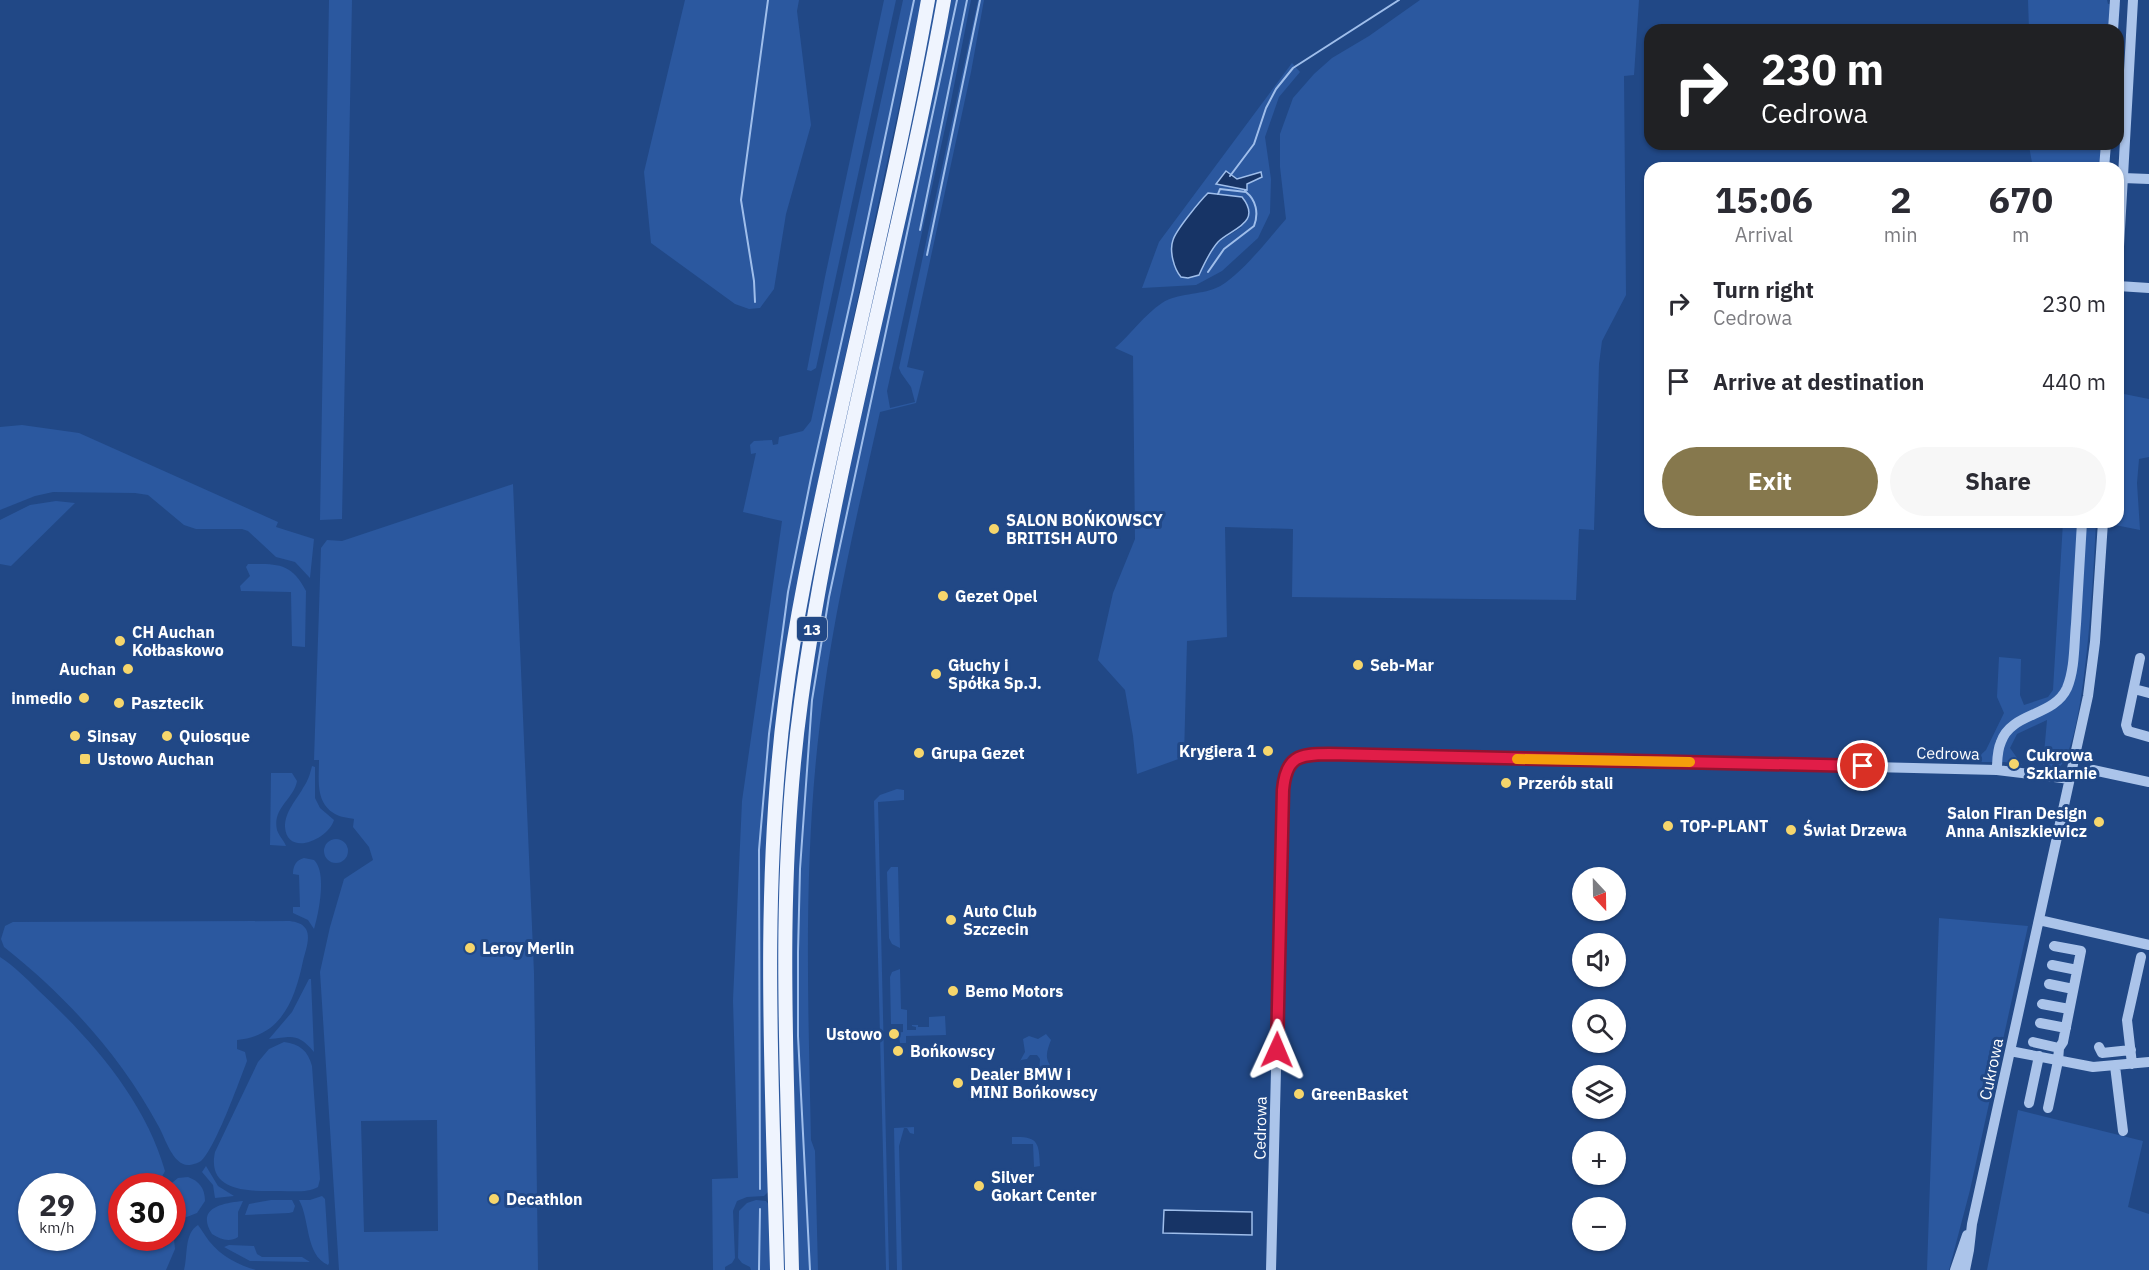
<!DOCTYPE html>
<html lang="en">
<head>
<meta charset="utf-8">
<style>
	:root { --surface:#fff; --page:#f7f7f7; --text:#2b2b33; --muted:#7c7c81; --accent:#86784d }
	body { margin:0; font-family:"IBM Plex Sans",sans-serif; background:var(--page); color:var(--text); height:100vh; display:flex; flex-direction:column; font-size:22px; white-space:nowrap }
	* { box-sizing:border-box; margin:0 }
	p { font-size:20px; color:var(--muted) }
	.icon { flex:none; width:33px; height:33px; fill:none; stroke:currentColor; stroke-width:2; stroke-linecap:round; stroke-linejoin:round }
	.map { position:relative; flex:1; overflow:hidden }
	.side { position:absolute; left:1644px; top:162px; width:480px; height:366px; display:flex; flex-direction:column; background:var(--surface); border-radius:18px; box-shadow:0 2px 4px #0004 }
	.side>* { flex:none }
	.guide { position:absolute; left:1644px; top:24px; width:480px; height:126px; border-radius:18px; box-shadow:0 2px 4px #0004; background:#202124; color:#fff; overflow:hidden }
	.needle { width:39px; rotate:158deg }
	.fabs { position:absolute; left:1572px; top:867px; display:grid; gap:12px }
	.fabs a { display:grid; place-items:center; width:54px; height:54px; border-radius:50%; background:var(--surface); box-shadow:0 2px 4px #0004; font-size:30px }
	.speed { position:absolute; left:18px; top:1173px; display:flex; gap:12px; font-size:30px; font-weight:700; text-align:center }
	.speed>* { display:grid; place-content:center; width:78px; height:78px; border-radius:50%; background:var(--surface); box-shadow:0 2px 4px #0004; line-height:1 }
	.speed small { font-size:15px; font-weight:400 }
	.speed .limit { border:9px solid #d22; background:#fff; color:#111 }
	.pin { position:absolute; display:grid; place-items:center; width:51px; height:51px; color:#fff; margin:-26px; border:3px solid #fff; border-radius:50%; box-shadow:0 2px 6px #0007 }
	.me { position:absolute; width:66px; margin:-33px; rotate:1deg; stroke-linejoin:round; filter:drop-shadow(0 0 4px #0008) }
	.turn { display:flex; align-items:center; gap:21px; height:126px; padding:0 18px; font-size:27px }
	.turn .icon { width:78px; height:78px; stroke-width:2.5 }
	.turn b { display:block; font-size:42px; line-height:51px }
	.eta { display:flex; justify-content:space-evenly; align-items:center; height:102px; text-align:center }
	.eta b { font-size:36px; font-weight:800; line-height:42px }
	.action { display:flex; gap:12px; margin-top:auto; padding:12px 18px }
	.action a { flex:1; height:69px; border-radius:36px; background:var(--accent); color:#fff; font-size:24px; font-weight:800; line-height:69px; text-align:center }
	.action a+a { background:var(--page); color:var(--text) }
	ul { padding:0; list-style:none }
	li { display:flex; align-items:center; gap:18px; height:78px; padding:0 18px }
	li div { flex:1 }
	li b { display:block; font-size:22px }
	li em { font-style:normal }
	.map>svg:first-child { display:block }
	.green { fill:#2b589f; fill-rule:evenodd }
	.water { fill:#173466; stroke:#9fbeeb; stroke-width:1.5 }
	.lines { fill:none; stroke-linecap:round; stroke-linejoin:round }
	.stream { stroke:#9fbeeb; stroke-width:2 }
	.minor { stroke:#abc4ea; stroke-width:10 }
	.major { stroke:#eff4fe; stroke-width:14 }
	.route-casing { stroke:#92132f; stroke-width:15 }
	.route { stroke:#e11d48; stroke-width:10 }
	.slow { stroke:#f59e0b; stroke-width:10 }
	.poi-dot { fill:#f6d66c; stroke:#214886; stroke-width:2 }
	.labels { text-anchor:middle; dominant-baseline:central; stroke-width:6; stroke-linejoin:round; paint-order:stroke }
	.shield { fill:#214886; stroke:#bcc8db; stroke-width:1.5 }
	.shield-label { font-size:15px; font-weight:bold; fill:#fff }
	.poi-label { font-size:16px; font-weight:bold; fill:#fff; stroke:#214886; text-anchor:start }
	.street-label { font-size:16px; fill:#fff; stroke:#214886 }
</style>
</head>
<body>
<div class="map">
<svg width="2149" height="1270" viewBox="0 0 2149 1270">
	<rect width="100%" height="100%" fill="#214886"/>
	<!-- green -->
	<path class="green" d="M329 0H352L342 519 320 520Z
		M685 0H799L797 11 811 125 786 214 774 289 760 308 749 309 735 304 651 243 644 172Z
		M884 0H896L816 368 811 371 807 370 825 277Z
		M903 0H922L809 525 767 835 764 935 769 1191 764 1196 747 1197 737 1201 733 1211 735 1258 732 1263 725 1267V1270H713L712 1179 738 1178 733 1000 742 801 782 521 743 512 756 453 751 454 750 445 754 441 772 440 773 445 778 444 779 437 803 431 811 421Z
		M934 0H939L811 604 781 1031 787 1270H782L775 980 778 836 790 705 805 604Z
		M951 0H971L951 101 887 391 890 408 915 402 911 387 901 373 899 368 978 0H984L971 72 907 367 924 371 916 403 880 412C857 515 832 618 820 723 803 862 808 1001 811 1140L815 1151 818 1270H799C794 1070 781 869 811 670 845 444 910 224 951 0Z
		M1420 0H1639L1634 75 1624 76 1626 295 1602 341 1599 364 1594 530 1579 529 1576 600 1292 597 1293 529 1225 527 1227 637 1187 641 1184 757 1137 774 1133 736 1125 690 1098 660 1113 593 1135 539 1133 356 1115 348C1131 334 1144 315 1162 303 1177 293 1200 295 1216 288 1237 280 1270 237 1286 219L1280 167V134L1293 98 1314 74 1332 58 1369 36Z
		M2028 0H2107L2108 4H2120L2118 33V30H2029Z
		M1292 63 1300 72 1279 97 1265 137 1271 179 1270 213 1258 238 1222 271 1196 285 1142 288 1159 242ZM1242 227 1217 243 1199 275 1175 267 1172 243Z
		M2095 144H2110L2109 168H2033L2029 146 2095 148Z
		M2124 394 2149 399V457L2139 459 2137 483 2140 530 2115 525V522H2118V479Z
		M22 425 79 433 278 522 276 527 314 539 310 578 295 562 276 557 248 531 242 529H196L184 525 148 495 135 493 53 492 35 496 0 510V427Z
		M513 484 534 973 538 1270H339L320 972 330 927 344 879 373 860 369 847 353 827 354 819C349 818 340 817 335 814 315 803 319 779 319 760H314L321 548 327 540 342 541ZM437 1120 438 1231 364 1232 361 1121Z
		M56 501 75 503 11 566 0 564V520L30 505Z
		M2063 522H2096C2094 561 2086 749 2058 768L2043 765 2047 720 2017 734 2010 748 2022 765 2004 762H1973L1986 750 2004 713 1997 697 1999 657 2021 659 2020 695 2024 705 2048 697 2053 690Z
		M248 564C277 564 291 562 306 591L305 647 292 646 291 592 241 591 240 586 250 576 246 567Z
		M312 766 315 767V798L320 808 334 820C328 840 287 857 285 827 285 811 296 801 303 788 308 781 310 774 312 766Z
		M271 773H292L297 781C294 799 272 808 277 830 279 836 285 842 286 846L270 845Z
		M897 789 904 790V800L878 802 889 1270H886L874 801 880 795Z
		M324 851a12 12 0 1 1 24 0a12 12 0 1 1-24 0Z
		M304 858 314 860C327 872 319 912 314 929L308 920 293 913V907H300L299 875 293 874C293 866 296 860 304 858Z
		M891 867H898L900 948 892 944 889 938 887 872Z
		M1939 918 2028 926 1970 1190 1949 1270H1927Z
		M290 921C296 922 302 923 306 929 311 938 305 952 303 961 295 999 282 1036 237 1040V1049L245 1052 247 1061C239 1082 215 1149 201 1161 198 1163 192 1165 188 1165 173 1165 165 1138 159 1127 121 1056 67 997 4 947L1 939 5 926 13 922Z
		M0 957C14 966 26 978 38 990 91 1039 145 1100 165 1171L157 1186H122V1238H172L173 1230 175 1249 166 1270H0ZM32 1186H82V1238H32Z
		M900 969 901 1009 907 1010V1030H916V1027L912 1026V1025H918V1027H929V1017L945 1016 946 1035 906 1036V1043H900L899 1036H892L891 1033 895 1035V1033L903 1032V1024H891L890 977 892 972Z
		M309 979H311L314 1052C296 1031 291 1038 269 1039L292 1012Z
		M1046 1034 1051 1040C1048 1048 1044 1057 1050 1065L1047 1073 1049 1079 1039 1073 1040 1059 1037 1055H1030L1027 1059 1021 1060 1019 1063 1025 1052 1023 1039 1029 1036 1038 1039Z
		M284 1042C300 1044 308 1051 312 1066L320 1179 318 1187C307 1193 293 1191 280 1191 253 1191 206 1194 215 1152L258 1062 269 1049Z
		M2018 1110 2143 1141 2128 1207 2149 1214V1270H1987Z
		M914 1127V1134L910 1133 907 1128H904L899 1146 902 1270H897L894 1128Z
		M1012 1137C1038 1136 1039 1142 1040 1166L1034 1167 1033 1144H1012Z
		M206 1166 218 1186 234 1196 215 1198 213 1185 202 1172Z
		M188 1177C199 1181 205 1188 205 1201L197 1213 184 1218 173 1213 172 1186H168L178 1178Z
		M322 1196 325 1199 329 1263 328 1265C305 1255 310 1219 299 1200H310Z
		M271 1200H292L295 1206 293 1212 289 1213 245 1215 249 1204Z
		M756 1200 766 1201 769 1205 771 1270H751L750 1267 742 1263 738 1258 739 1211 747 1203Z
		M243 1201 238 1212V1237C229 1243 220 1239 212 1234 195 1207 224 1203 243 1201Z
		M198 1225C202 1230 205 1236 209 1241 221 1256 238 1265 256 1270H184C188 1256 184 1233 198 1225Z
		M229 1245 254 1246 257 1254 262 1257H302L310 1262 250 1261 224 1247Z"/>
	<!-- water -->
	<path class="water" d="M1226 171 1237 179 1261 172 1262 177 1247 184V190L1216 184Z
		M1208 193 1242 197C1263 223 1231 229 1218 242 1210 251 1204 264 1199 275L1188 278 1181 277C1174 269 1169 251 1173 240 1176 230 1200 201 1208 193Z
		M1164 1210 1252 1212V1235L1163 1233Z"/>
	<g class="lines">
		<!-- stream -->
		<path class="stream" d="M1230 176 1254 144 1266 108 1276 89 1293 68 1399 0
			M1218 194 1220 189 1246 192 1245 190
			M920 230 967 0
			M927 255 980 0
			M1208 272 1224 249 1254 226C1259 213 1256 200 1246 192
			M755 302 754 281 741 200 768 0
			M760 1189 759 850 769 734 788 592 811 478 853 290 914 0
			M759 1270 760 1209
			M810 1270 798 1036V952L800 869 812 700 829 597 957 0"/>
		<!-- minor -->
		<path class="minor" d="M2113 30 2115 0
			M2104 168 2106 144
			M2123 178 2149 179
			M2118 264 2133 0
			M2118 286 2149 288
			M2140 658 2126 725 2128 731 2149 737
			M2134 689 2149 693
			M1997 770C1997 761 1997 751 2001 742 2011 712 2054 717 2067 688 2075 669 2074 644 2076 624 2078 590 2080 556 2082 522
			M2093 770 2149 782
			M2039 920 2149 945
			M2052 965 2077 970
			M2049 984 2073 989
			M2042 1004 2069 1009
			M2040 1023 2066 1028
			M2033 1042 2059 1048
			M2099 1047 2102 1053 2131 1050
			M2010 1051 2093 1067 2149 1062
			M2132 1064 2127 1020 2141 957
			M2115 1066 2123 1131
			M2029 1103 2039 1056
			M2048 1108 2058 1061 2059 1048 2063 1042 2081 951 2054 946
			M1271 1270 1283 790C1286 757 1298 754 1329 754L1997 770 2070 779
			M1955 1270 1967 1235
			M1965 1270 1969 1250 1972 1224 2088 696 2095 642 2103 522"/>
		<!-- major -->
		<path class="major" d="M777 1270C772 1081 761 891 785 702 796 612 816 524 835 436 867 291 902 146 928 0
			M792 1270C788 1081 775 890 801 702 833 465 902 235 944 0"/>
	</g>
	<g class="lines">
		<!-- route casing -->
		<g class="route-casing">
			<path id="route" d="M1277 1050 1283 790C1286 757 1298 754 1329 754L1863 766"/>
		</g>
		<!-- route -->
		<use href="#route" class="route"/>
		<!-- slow -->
		<path class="slow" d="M1517 759 1690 762"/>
	</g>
	<!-- markers -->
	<g class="poi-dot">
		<circle cx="994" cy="529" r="6"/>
		<circle cx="943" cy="596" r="6"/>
		<circle cx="120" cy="641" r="6"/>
		<circle cx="1358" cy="665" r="6"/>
		<circle cx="128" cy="669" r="6"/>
		<circle cx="936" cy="674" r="6"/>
		<circle cx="84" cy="698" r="6"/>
		<circle cx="119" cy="703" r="6"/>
		<circle cx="75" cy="736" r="6"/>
		<circle cx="167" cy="736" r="6"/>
		<circle cx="1268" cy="751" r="6"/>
		<circle cx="919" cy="753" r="6"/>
		<rect x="79" y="753" width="12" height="12" rx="3"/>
		<circle cx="2014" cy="764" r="6"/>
		<circle cx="1506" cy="783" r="6"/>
		<circle cx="2099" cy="822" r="6"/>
		<circle cx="1668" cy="826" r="6"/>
		<circle cx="1791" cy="830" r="6"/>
		<circle cx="951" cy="920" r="6"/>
		<circle cx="470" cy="948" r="6"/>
		<circle cx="953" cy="991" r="6"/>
		<circle cx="894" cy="1034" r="6"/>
		<circle cx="898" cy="1051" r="6"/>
		<circle cx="958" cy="1083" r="6"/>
		<circle cx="1299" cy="1094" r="6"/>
		<circle cx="979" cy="1186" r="6"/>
		<circle cx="494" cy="1199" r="6"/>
	</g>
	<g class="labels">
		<!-- shield labels -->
		<rect class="shield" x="797" y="617" width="30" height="24" rx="4.5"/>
		<g class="shield-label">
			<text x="812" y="629">13</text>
		</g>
		<!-- poi labels -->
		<g class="poi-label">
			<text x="1006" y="520">SALON BOŃKOWSCY<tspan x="1006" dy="18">BRITISH AUTO</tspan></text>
			<text x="955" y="596">Gezet Opel</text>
			<text x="132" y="632">CH Auchan<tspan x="132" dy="18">Kołbaskowo</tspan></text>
			<text x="948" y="665">Głuchy i<tspan x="948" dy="18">Spółka Sp.J.</tspan></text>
			<text x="1370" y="665">Seb-Mar</text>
			<text x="116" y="669" text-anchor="end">Auchan</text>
			<text x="72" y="698" text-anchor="end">inmedio</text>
			<text x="131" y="703">Pasztecik</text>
			<text x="87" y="736">Sinsay</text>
			<text x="179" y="736">Quiosque</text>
			<text x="1256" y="751" text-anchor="end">Krygiera 1</text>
			<text x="931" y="753">Grupa Gezet</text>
			<text x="2026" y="755">Cukrowa<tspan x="2026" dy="18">Szklarnie</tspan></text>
			<text x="97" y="759">Ustowo Auchan</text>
			<text x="1518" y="783">Przerób stali</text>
			<text x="2087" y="813" text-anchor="end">Salon Firan Design<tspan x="2087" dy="18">Anna Aniszkiewicz</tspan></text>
			<text x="1680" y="826">TOP-PLANT</text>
			<text x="1803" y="830">Świat Drzewa</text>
			<text x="963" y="911">Auto Club<tspan x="963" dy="18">Szczecin</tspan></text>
			<text x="482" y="948">Leroy Merlin</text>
			<text x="965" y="991">Bemo Motors</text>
			<text x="882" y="1034" text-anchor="end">Ustowo</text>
			<text x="910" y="1051">Bońkowscy</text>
			<text x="970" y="1074">Dealer BMW i<tspan x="970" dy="18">MINI Bońkowscy</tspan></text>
			<text x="1311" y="1094">GreenBasket</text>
			<text x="991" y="1177">Silver<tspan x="991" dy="18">Gokart Center</tspan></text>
			<text x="506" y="1199">Decathlon</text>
		</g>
		<!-- street labels -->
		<g class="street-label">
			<text transform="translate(1948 753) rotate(1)">Cedrowa</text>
			<text transform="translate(1991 1069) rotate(-78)">Cukrowa</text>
			<text transform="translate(1260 1128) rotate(-89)">Cedrowa</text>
		</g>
	</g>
</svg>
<div class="fabs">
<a><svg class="needle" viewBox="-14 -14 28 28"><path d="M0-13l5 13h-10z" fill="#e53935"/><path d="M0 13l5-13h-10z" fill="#7c7c81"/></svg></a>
<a><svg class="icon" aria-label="sound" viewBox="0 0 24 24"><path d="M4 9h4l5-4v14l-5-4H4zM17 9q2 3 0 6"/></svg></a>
<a><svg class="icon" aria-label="search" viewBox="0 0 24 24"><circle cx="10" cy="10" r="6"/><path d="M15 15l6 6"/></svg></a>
<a><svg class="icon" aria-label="layers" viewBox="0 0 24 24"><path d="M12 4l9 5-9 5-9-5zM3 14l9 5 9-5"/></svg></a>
<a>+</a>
<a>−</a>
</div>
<div class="speed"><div>29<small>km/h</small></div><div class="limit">30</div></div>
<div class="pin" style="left:1863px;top:766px;background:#d93025"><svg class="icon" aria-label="arrive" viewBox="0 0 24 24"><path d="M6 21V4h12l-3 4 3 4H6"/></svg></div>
<svg class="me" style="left:1277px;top:1050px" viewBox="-20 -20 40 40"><path d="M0-17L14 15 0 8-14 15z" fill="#e11d48" stroke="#fff" stroke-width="4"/></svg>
<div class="guide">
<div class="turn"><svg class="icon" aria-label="right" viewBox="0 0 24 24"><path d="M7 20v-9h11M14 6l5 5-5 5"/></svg><div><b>230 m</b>Cedrowa</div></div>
</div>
<section class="side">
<div class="eta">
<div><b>15:06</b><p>Arrival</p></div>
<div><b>2</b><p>min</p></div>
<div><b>670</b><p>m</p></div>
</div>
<ul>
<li><svg class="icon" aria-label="right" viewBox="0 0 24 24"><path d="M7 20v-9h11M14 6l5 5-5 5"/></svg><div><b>Turn right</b><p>Cedrowa</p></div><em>230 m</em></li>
<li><svg class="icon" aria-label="arrive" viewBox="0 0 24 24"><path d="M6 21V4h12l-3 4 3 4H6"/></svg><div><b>Arrive at destination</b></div><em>440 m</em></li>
</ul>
<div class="action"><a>Exit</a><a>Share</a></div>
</section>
</div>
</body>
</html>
